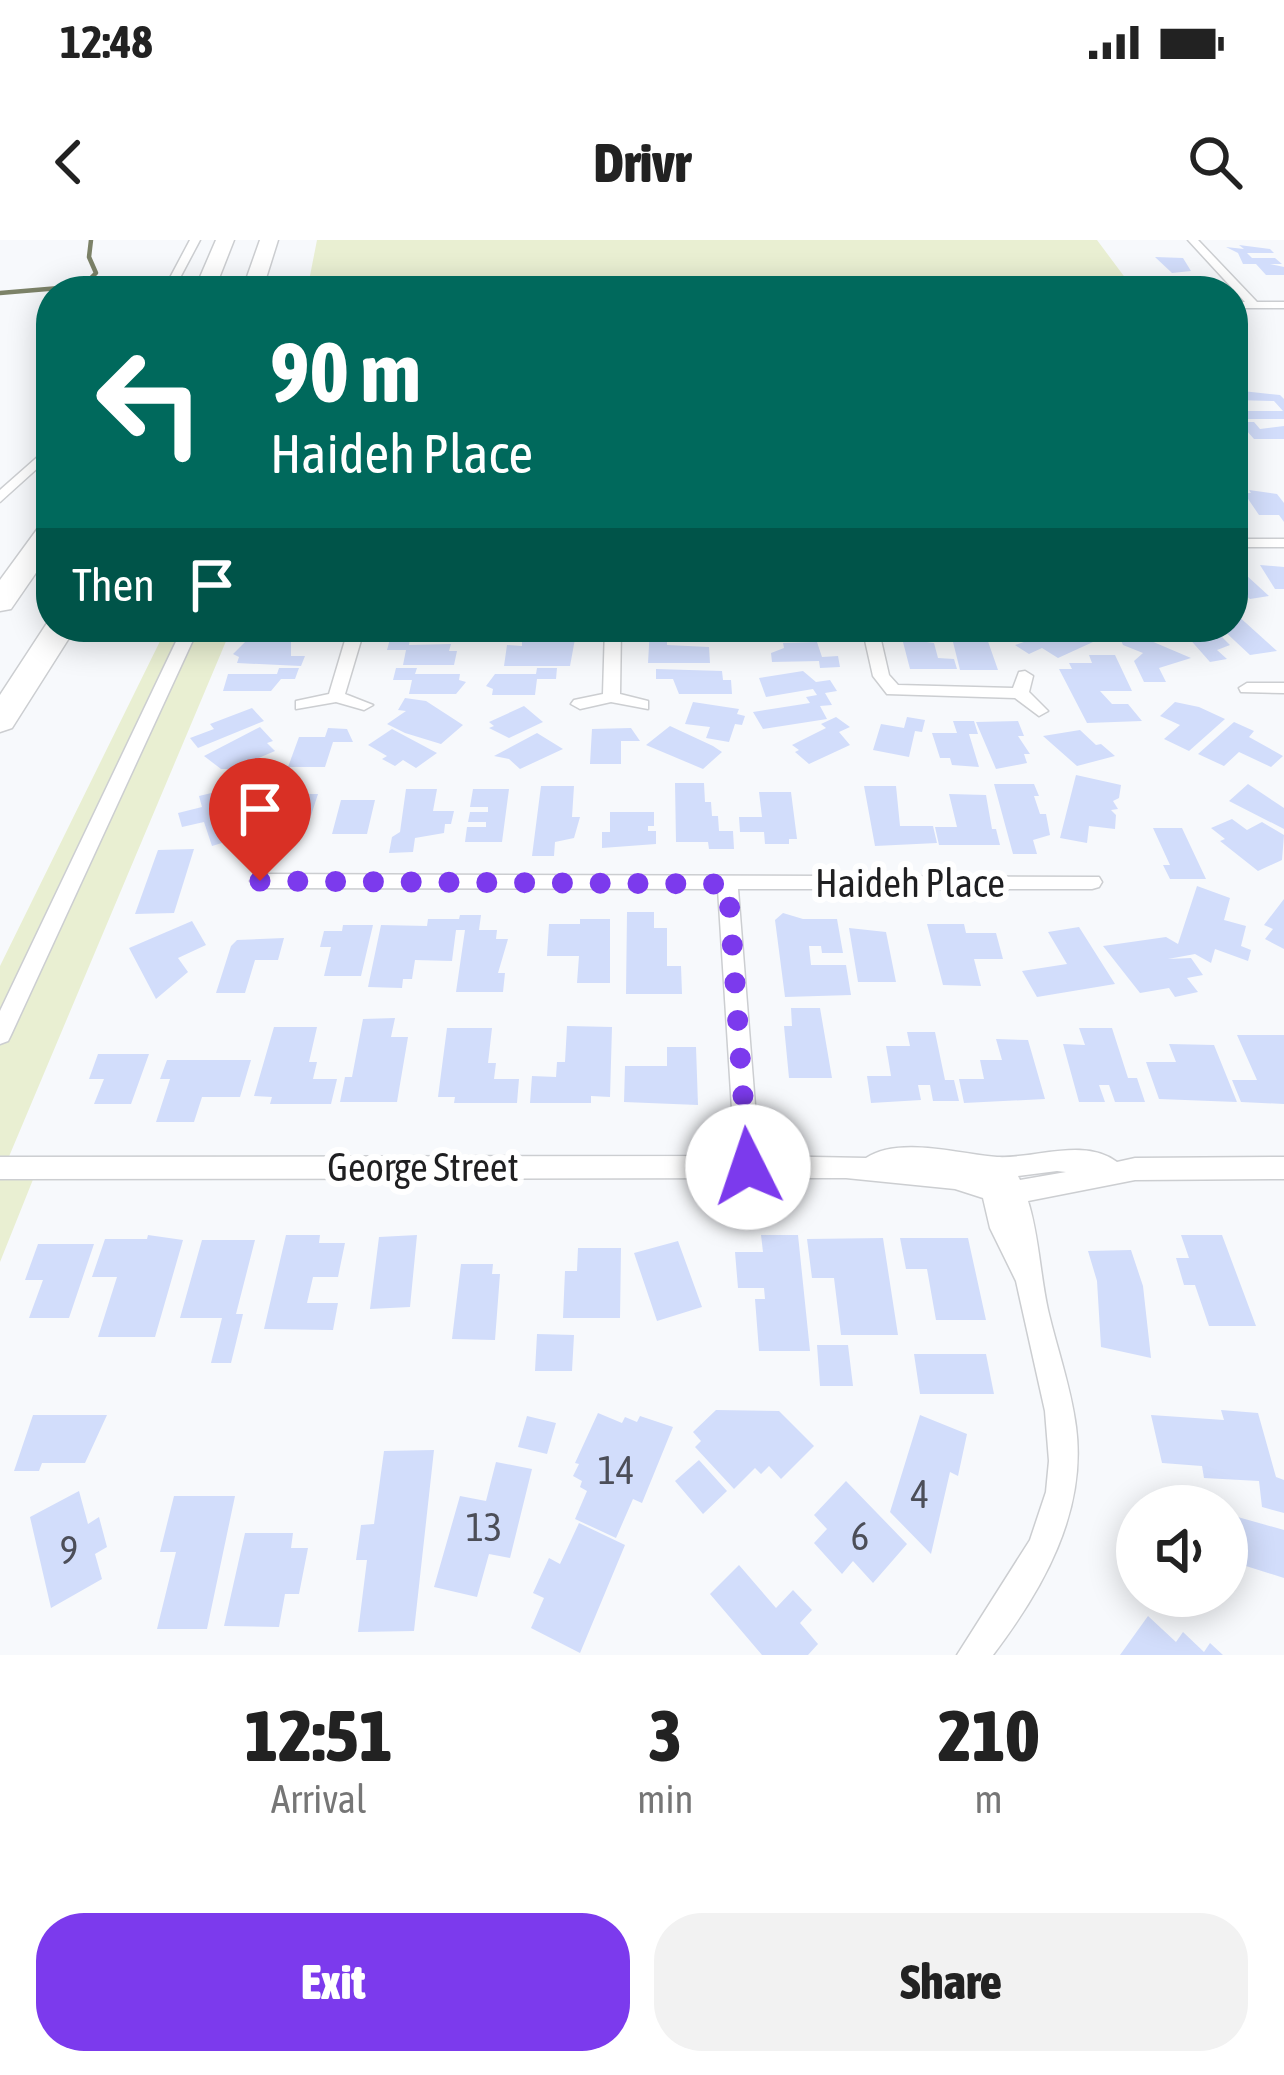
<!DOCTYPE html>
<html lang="en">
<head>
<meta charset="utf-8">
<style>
	:root { --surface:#fff; --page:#f2f2f2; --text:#222; --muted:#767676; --accent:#7c3aed }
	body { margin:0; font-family:"Asap Condensed",sans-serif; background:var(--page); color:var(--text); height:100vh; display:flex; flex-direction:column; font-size:45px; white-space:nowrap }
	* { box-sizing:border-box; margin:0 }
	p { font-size:39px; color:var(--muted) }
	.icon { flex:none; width:66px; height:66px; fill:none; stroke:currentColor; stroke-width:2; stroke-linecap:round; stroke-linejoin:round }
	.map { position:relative; height:1415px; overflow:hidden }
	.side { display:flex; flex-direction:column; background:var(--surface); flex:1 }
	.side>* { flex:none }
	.guide { position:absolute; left:36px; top:36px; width:1212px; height:366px; border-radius:48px; box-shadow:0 6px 30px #0003; background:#00695c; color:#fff; overflow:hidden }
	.controls { position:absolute; left:1116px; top:1245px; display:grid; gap:24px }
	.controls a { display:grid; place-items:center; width:132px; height:132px; border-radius:50%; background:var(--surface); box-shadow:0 6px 30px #0003; font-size:60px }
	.pin { position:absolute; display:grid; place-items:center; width:102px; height:102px; color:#fff; margin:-123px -51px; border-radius:50% 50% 50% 0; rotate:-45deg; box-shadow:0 0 12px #0007 }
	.pin .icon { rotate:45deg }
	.me { position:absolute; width:132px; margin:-66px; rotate:356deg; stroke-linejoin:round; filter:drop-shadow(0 0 9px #0008) }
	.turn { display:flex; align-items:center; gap:42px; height:252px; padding:0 36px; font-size:54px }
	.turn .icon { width:156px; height:156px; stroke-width:2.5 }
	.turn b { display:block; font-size:84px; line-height:102px }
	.then { display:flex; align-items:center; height:114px; padding:0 36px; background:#0003; gap:24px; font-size:45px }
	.eta { display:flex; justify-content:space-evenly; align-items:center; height:204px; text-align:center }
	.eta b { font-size:72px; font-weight:800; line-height:84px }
	.primary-button { display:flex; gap:24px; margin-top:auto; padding:24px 36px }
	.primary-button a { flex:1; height:138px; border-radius:48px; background:var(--accent); color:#fff; font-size:48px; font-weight:800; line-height:138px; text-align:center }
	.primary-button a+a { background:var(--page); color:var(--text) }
	.status { display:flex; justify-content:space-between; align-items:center; height:84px; padding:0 60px; background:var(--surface); direction:ltr }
	.status svg { height:33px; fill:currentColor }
	header { display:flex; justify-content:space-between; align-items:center; height:156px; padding:0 36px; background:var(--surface); font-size:54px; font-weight:800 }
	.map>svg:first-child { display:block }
	.green { fill:#e9efd2 }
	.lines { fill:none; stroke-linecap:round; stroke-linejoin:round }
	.stream { stroke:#7c8268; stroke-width:4.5 }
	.building { fill:#d2ddfb }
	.minor-casing { stroke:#ccced1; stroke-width:3 }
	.motorway-casing { stroke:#ccced1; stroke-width:3 }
	.minor { fill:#fff; fill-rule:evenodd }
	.motorway { fill:#fff; fill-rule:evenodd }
	.route { stroke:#7c3aed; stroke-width:21; stroke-dasharray:0 37.8 }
	.labels { text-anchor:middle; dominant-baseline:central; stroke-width:12; stroke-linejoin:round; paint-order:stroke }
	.street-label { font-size:39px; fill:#1f1f21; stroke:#fff }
	.near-number-label { font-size:39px; fill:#4c4e58 }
</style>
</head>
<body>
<div class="status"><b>12:48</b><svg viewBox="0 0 49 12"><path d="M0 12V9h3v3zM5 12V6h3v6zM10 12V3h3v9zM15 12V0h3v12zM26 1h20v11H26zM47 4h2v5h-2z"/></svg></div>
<header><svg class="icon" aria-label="back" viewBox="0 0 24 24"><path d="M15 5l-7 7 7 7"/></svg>Drivr<svg class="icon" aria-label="search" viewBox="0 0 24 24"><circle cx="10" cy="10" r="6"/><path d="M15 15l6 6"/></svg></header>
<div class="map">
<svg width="1284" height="1415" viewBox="0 0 1284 1415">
	<rect width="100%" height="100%" fill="#f7f9fc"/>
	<!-- green -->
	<path class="green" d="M317 0H1097L1135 51H307Z
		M167 387H232L5 926 38 927 0 1022V726Z"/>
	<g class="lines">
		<!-- stream -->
		<path class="stream" d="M0 53 83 46 96 33 89 17 91 0"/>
	</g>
	<!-- building -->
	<path class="building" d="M1239 5 1270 9 1274 13H1247L1252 18H1275L1282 24H1270L1284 27V35H1266L1256 24H1243L1238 13 1226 7 1244 9Z
		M1155 17 1183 18 1191 31 1172 33Z
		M1233 150 1280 155 1284 159V179H1233V165L1243 171H1283L1274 161 1233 160Z
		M1239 182H1254L1260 189 1284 186V199H1254Z
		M1249 250 1277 254 1284 263V282L1279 275H1259L1244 253H1251Z
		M1260 325 1284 327V349H1275Z
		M1233 326 1246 335 1269 356 1250 359 1233 346Z
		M1233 374H1236L1277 411 1250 415 1220 387H1233Z
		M255 387H312L309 397H251Z
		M396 387H470L468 397H403L404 392H394Z
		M510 387H570L573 388 570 397H508Z
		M716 387 717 395 667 398V405L709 407 710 423H648L650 388Z
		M764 387H817L818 394H765Z
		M1179 387H1205L1221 396 1230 405 1217 410 1227 419 1210 422Z
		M1064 388 1093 402 1058 418 1042 408 1029 414 1015 405Z
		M950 390H984L998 430H960Z
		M1126 394 1137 395 1191 418 1159 428 1166 442H1144L1134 421 1143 413 1123 405 1120 398Z
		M390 399H410L409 405 451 404 449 411H457L454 425H403L406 410H387Z
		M575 399 570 426H504L507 405 522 406V400Z
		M912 400 934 403 938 418 954 419 957 429H910L903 402Z
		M246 401H291V416H305L301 426 237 423 239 417 233 414Z
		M817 402 822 417 838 416 840 427 820 428 819 421 772 422 771 413 784 408 783 403Z
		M1089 415H1115L1132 451H1100L1112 464H1128L1142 481 1087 483 1059 429H1072L1069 423H1092Z
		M279 428H299L295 439H281L271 451H223L228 434H277Z
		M396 428H417L415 434H460L459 440 466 442 456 454H409L412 440H393Z
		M537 428H557L556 439H537L535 455H492L493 449 486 446 495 434H536Z
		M656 429 722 431 723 440H731L732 454H679L673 439H656Z
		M803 431 816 442 830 440 837 451 825 453 832 465 820 466 827 479 763 489 753 472 810 463 806 457 817 455 813 449 766 457 759 438Z
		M405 458 426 461 463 485 441 504 405 493 387 484 406 471 398 470Z
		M693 462 739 469 737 474 745 476 742 485 735 484 729 502 706 498 710 487 685 484Z
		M1175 462 1199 467 1225 479 1189 511 1164 499 1180 485 1160 476Z
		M524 466 543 482 509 498 489 488 494 486 489 482Z
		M252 468 264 481 198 508 190 498 214 489 210 484Z
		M836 477 850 487 839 492 850 505 809 524 795 512 799 510 792 505 826 488 821 484Z
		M907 477 925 480 922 492 915 491 909 517 873 510 881 484 904 488Z
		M953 481H974L978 494H969L979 527 952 525 950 518H940L932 493H957Z
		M1018 481 1024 496H1018L1030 514H1024L1027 523 996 529 976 482Z
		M1234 482 1254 491 1249 497 1283 516 1271 527 1239 512 1224 526 1198 514Z
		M670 486 713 506 722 512 703 529 646 505Z
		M260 487 273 501 267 503 275 511 233 529H221L204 516Z
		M328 488 347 489 353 502H333L325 527H288L299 497H325Z
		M631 488 640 501H621V524H590L592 489Z
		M392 489 437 513 416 528 403 520 395 526 382 519 387 516 368 505Z
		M1080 490 1096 505 1101 504 1115 516 1077 526 1043 496Z
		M537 493 563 509 520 529 509 519 494 516Z
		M1076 535 1121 545 1119 558 1113 561 1118 569 1111 570 1116 575 1115 589 1089 586 1087 603 1060 598Z
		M675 543H704L705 562H711L712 576H718L719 591H733L734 609H709L708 602H676Z
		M994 544H1034L1039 556H1034L1040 574H1046L1050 595 1033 600 1037 614H1013Z
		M1248 544 1284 568V589L1229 561Z
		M541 546H574L572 577H580L574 598 555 602 554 616H532Z
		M864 546H896L900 586H933L937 603 875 606Z
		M406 549H437L433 571H454L451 584H445L444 593 415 598 413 612 389 613 392 597 400 592Z
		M473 549H509L502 602H465L467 587H486V582H468L470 572H488V567H470Z
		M224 550 230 568 244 564 255 593 212 606 204 582 182 587 178 573 202 567 199 556Z
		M759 552H791L797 599H789V604H765L764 592H740L739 577H762Z
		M286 554H318L306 591H295L291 604H270Z
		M949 554 986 555 992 589H996L1000 605H939L935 587H957Z
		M341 560H375L367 594H332Z
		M610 572H654V586H648V591H656V604L602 608V592H610Z
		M1232 579 1247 590 1262 582 1284 595 1282 620 1258 631 1220 601 1225 599 1211 588Z
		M1153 588H1182L1206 639H1170L1163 625H1170Z
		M194 609 174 673 135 674 158 610Z
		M1197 646 1230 658 1224 680 1246 686 1241 706 1251 710 1248 721 1215 709 1211 723 1195 714 1168 719 1191 718 1203 735 1187 738 1198 752 1175 757 1169 748 1140 753 1103 706 1166 697 1178 704Z
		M1284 659V709L1265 699 1273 689 1264 685Z
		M627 672H654V688H667V726H681L682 754H626Z
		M783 673 803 679H837L843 713H822L821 706H809L811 725H846L851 755 785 757 775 680Z
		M460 675H481L479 690H497L496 699H508L498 733H505L503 752H456L465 690H456L452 721 415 720 412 739H403L402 748 368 747 381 685 427 686 428 679H459Z
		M580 679H610V743H577L579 716H547L549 684H580Z
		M192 681 206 705 178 718 188 732 156 759 129 708Z
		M927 684H964L966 693H996L1003 719H974L981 746 943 745Z
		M343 685H373L361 736H324L331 707H320L324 691H342Z
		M1079 687 1115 744 1037 757 1022 731 1067 724 1048 692Z
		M849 688 886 692 896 742H858Z
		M284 698 278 720H255L245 753H216L231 706 237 700Z
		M791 768H820L832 838H789L784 786H792Z
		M395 778 391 797H408L397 862H340L345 837H352L363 779Z
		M567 786 612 787 610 857 591 856V863H530L532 836 556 837 557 822H565Z
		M274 787H317L309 822H317L313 839H337L331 864H270L272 857 254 856Z
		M447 788H492L488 823H496L494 839H519L517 863H454L455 857H438Z
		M1079 788H1112L1128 838H1137L1145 862H1115L1109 845H1099L1105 862H1079L1063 804 1085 805Z
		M907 792H935L945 840H954L959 861H933L930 845H918L921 860 871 863 867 836H891L886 806H910Z
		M1237 795H1284V864L1241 862 1232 840H1257Z
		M996 799 1028 800 1045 859 964 863 959 839H984L980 820H1002Z
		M1169 804 1214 805 1237 862 1159 859 1146 822H1176Z
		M667 807H696L698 865 624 862 625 826H667Z
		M98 814H149L131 864H94L104 839H89Z
		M167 820H251L240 857H202L194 882H156L170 839H160Z
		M148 995 183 1000 155 1097H98L117 1037H92L105 999H147Z
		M286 995H320L319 1003H345L338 1037H313L307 1063H338L333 1090 264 1089Z
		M417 995 410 1067 370 1069 379 997Z
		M761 995H798L810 1111H759L755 1059H765L764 1048H738L735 1012H763Z
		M1181 995H1222L1256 1086H1209L1195 1045H1184L1176 1018H1189Z
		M883 998 898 1095H841L834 1038H812L807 999Z
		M900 998H968L986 1080H936L927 1029H906Z
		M202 1000H255L236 1074H243L231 1123H211L222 1078H180Z
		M678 1001 702 1067 657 1081 634 1013Z
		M38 1004H94L69 1078H29L43 1040H25Z
		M578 1008H621L620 1078H563L565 1031H577Z
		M1131 1010 1143 1046 1151 1118 1101 1107 1097 1041 1088 1011Z
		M461 1024H493L492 1034H500L495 1100 452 1099Z
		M537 1094 574 1095 572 1131H535Z
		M817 1105H848L853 1146H820Z
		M914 1114H986L994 1154H920Z
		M716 1170 779 1171 814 1206 781 1239 769 1226 761 1234 755 1228 734 1249 695 1207 701 1201 693 1192Z
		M1221 1170 1258 1173 1276 1237 1284 1240V1273L1262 1267 1259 1241 1204 1238 1202 1226 1162 1223 1151 1175 1224 1180Z
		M598 1173 622 1183 625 1177 637 1182 640 1176 673 1187 642 1263 633 1259 616 1298 575 1279 587 1251 580 1247 582 1241 573 1236 579 1224 575 1223Z
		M33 1175H107L85 1223H42L39 1231H14Z
		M920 1175 967 1194 958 1236 950 1232 931 1314 890 1272Z
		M527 1176 556 1183 547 1214 518 1207Z
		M434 1210 414 1391 358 1392 367 1320H356L361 1285 374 1284 384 1211Z
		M699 1220 727 1251 703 1274 675 1241Z
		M496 1222 532 1229 510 1318 489 1314 477 1357 434 1347 460 1256 486 1261Z
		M846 1241 907 1304 873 1343 853 1321 842 1334 814 1303 827 1289 814 1275Z
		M79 1251 88 1284 99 1277 107 1307 95 1314 102 1339 51 1368 30 1277Z
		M174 1256H235L207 1389H157L176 1312H160Z
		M1227 1274 1284 1290V1338L1227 1320Z
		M579 1283 625 1305 580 1413 531 1388 544 1358 533 1353 549 1318 560 1324Z
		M245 1293H293L291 1308H308L299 1354H285L279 1387 224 1386Z
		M739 1325 776 1368 793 1350 812 1370 800 1383 818 1404 808 1415H762L710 1354Z
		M1148 1376 1176 1402 1183 1392 1204 1412 1210 1403 1223 1415H1120Z"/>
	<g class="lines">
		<!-- minor casing -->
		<g class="minor-casing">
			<path id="minor" d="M190 0H200L173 51H163Z
				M1188 0H1198L1257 62H1284V68H1233V62H1245Z
				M51 205V216L0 262V250Z
				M1233 299H1284V307H1233Z
				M183 387H199L11 795 8 801 0 804V771Z
				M349 387H365L345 454 373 465 364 470 336 462 296 469V461L329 454Z
				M605 387H621L620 454 648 461V469L611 462 580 469 571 464 574 460 603 454Z
				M862 387H878L889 435 898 445 1013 448 1019 432 1025 431 1033 436 1029 452 1048 471 1039 476 1015 458 887 454 873 436Z
				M1247 443H1284V453L1241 452 1239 448Z
				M260 634 1099 637 1102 642 1099 647 1092 649H738L759 916 866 918C899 896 959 914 997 917 1034 919 1084 897 1117 922L1135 918 1284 917V939L1135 940 1028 961C1039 996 1040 1034 1048 1070 1057 1109 1071 1147 1076 1187 1087 1272 1043 1349 993 1415H957L1030 1300 1046 1252 1049 1221 1045 1171 1016 1041 990 988 983 958 955 949 846 938 0 939V917L735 916 718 649 260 648 250 641ZM1057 931 1066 932 1020 940 1018 936Z"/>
		</g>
		<!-- motorway casing -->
		<g class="motorway-casing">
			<path id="motorway" d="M216 0H234L214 51H194Z
				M260 0H278L262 51H242Z
				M51 281V311L11 369 0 371V340L41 284Z
				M49 380 51 387H76L12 488 0 492V455Z"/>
		</g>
		<!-- minor -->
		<use href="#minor" class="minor"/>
		<!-- motorway -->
		<use href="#motorway" class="motorway"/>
	</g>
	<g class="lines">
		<!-- route -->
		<path class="route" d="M260 641 728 644 748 927"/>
	</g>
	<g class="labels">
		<!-- street labels -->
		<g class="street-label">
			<text x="910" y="643">Haideh Place</text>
			<text x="423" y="927">George Street</text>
		</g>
		<!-- near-number labels -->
		<g class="near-number-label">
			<text x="616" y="1230">14</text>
			<text x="920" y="1254">4</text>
			<text x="484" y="1287">13</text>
			<text x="860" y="1296">6</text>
			<text x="69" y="1310">9</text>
		</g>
	</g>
</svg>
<div class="controls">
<a><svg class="icon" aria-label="sound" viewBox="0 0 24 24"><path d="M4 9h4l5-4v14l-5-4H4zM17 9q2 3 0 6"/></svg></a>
</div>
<div class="pin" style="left:260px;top:641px;background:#d93025"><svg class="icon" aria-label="arrive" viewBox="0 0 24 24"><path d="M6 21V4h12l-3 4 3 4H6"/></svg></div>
<svg class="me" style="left:748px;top:927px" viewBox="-20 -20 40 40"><circle r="19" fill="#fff"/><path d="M0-13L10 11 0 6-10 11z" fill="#7c3aed"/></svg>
<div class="guide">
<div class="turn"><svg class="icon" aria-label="left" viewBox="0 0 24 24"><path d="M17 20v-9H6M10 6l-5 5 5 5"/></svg><div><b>90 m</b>Haideh Place</div></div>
<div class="then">Then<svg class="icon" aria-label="arrive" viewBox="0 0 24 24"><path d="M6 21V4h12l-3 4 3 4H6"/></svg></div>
</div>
</div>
<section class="side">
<div class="eta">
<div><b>12:51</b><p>Arrival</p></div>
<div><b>3</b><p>min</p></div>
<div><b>210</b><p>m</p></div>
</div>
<div class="primary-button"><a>Exit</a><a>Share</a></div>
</section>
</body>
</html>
